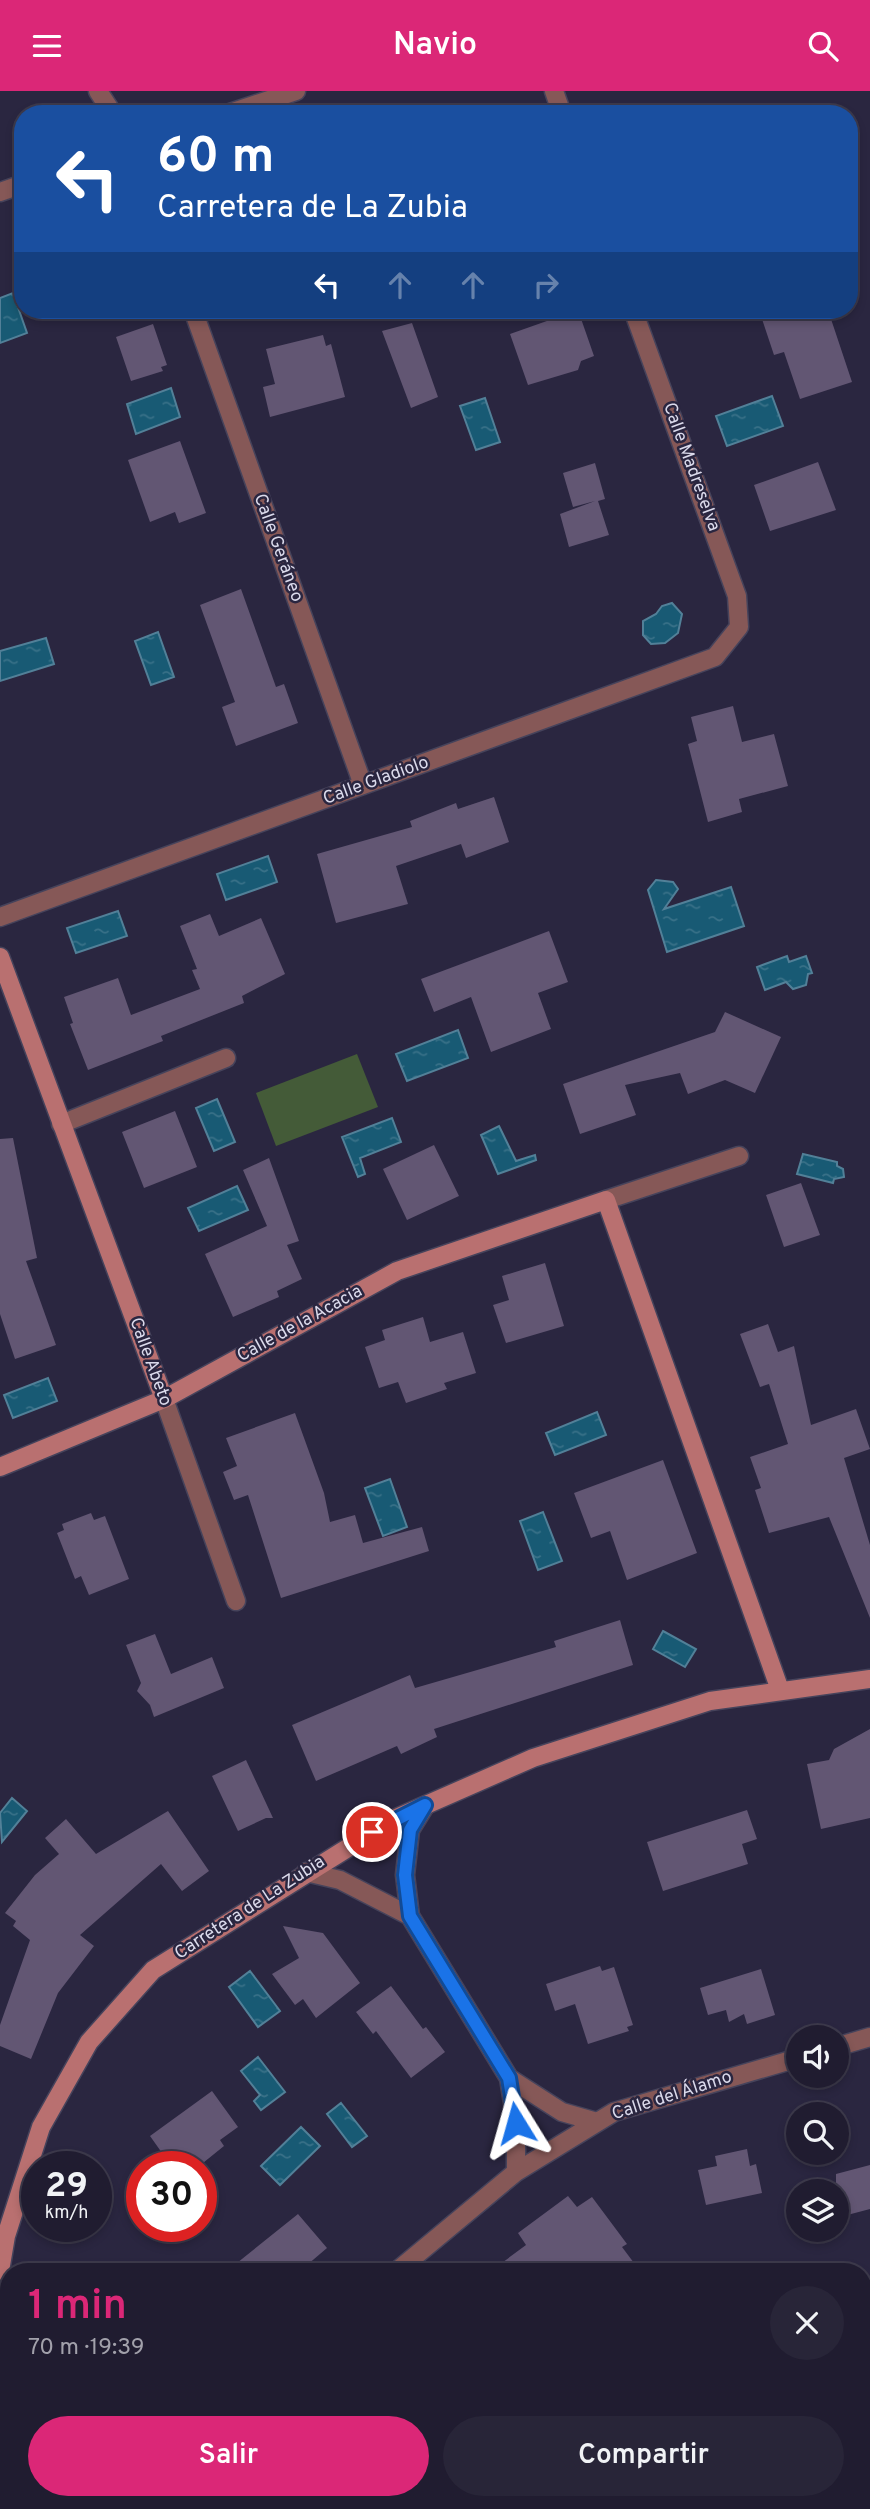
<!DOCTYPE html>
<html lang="es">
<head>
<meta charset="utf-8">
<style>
	:root { --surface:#201c30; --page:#282538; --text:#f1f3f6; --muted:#a2a1ab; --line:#3d3a4c; --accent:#db2777 }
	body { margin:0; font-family:Overpass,sans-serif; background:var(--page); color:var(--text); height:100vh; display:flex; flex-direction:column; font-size:26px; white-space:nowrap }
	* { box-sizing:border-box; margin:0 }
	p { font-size:23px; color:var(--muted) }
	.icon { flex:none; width:38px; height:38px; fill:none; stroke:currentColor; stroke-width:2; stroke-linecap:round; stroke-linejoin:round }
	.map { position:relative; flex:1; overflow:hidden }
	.sheet { position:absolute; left:0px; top:2172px; width:872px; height:247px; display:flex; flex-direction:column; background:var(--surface); border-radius:28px 28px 0 0; box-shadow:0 4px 10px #0003,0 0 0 2px var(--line) }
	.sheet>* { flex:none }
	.banner { position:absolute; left:14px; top:14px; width:844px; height:214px; border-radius:28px; box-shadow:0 4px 10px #0003,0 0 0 2px var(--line); background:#1a4fa0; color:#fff; overflow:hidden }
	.controls { position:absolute; left:786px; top:1934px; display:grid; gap:14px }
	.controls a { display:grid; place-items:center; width:63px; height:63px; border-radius:50%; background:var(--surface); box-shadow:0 4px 10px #0003,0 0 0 2px var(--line); font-size:35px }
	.speed { position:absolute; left:21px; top:2060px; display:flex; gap:14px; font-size:35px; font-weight:700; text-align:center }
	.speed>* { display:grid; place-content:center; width:91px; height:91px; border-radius:50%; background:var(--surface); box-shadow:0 4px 10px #0003,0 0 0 2px var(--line); line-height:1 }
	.speed small { font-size:18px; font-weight:400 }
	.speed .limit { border:10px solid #d22; background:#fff; color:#111 }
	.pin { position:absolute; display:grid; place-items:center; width:60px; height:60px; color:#fff; margin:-30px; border:4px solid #fff; border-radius:50%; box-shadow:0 2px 7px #0007 }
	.me { position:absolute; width:77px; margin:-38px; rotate:352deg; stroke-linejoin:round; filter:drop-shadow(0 0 5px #0008) }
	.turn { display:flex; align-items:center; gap:24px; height:147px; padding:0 28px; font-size:32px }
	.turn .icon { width:91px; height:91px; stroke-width:2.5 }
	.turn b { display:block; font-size:49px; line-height:60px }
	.lanes { display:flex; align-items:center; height:66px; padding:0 28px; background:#0003; justify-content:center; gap:35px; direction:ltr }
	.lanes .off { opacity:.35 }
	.round { display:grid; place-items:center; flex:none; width:74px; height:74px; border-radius:37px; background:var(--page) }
	.head { display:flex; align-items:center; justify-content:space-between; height:119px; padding:0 28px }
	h1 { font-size:42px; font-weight:600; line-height:52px; color:var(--accent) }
	.button { display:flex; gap:14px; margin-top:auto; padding:14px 28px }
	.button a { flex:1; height:80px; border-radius:42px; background:var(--accent); color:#fff; font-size:28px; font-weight:600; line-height:80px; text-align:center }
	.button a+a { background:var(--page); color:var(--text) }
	header { display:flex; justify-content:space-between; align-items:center; height:91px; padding:0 28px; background:var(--accent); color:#fff; font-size:32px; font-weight:600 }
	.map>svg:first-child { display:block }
	.grass { fill:#445b38 }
	.water { fill:url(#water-ripples); stroke:#528098; stroke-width:2 }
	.building { fill:#625673 }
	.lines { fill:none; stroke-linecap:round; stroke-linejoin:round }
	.street-casing { stroke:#46435b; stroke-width:21 }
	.secondary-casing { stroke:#46435b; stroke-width:21 }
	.street { stroke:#865857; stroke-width:18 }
	.secondary { stroke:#b97070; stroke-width:18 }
	.route-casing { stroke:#114b97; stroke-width:18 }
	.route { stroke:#1a73e8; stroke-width:12 }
	.labels { text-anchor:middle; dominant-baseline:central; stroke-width:5; stroke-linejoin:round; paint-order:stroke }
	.street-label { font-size:18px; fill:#dbdaeb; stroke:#2a2640 }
</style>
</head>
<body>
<header><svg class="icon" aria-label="menu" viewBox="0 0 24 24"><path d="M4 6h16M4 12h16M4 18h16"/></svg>Navio<svg class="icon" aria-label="search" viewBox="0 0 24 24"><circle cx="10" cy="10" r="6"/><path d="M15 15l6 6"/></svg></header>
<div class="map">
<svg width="870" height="2418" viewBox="0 0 870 2418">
	<defs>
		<pattern id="water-ripples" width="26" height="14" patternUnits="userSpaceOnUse" patternTransform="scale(1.75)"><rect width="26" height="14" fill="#185a74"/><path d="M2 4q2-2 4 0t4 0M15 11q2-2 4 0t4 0" fill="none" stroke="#397188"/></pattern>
	</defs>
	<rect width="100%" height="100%" fill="#2a2640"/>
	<!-- grass -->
	<path class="grass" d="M357 963 378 1016 276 1055 256 1002Z"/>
	<!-- water -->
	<path class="water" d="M13 202 27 242 0 252V207Z
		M171 297 180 326 136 343 127 313Z
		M772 305 783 335 727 355 716 325Z
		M485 307 500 351 476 359 460 315Z
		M672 512 682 523 678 542 665 552 651 553 643 544V530L656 523 662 515Z
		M158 541 174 586 151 594 135 550Z
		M46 547 54 573 0 590V560Z
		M268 765 277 791 226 809 217 783Z
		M656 789 673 791 678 798 664 818 731 796 744 835 667 861 648 799Z
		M118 820 127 845 76 862 67 837Z
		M787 865 789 871 806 865 812 882 808 883 806 894 793 898 786 891 765 899 757 876Z
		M458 939 468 967 407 990 396 963Z
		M217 1008 235 1051 214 1060 196 1017Z
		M392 1027 401 1051 360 1067 365 1083 358 1086 342 1046Z
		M499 1035 516 1070 535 1064 536 1069 498 1083 481 1044Z
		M803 1063 837 1071V1075L843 1078 844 1086 834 1088 833 1092 797 1083Z
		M237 1095 248 1119 199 1140 188 1117Z
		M48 1287 57 1310 13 1327 4 1304Z
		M597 1321 606 1344 555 1364 546 1342Z
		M390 1388 407 1436 383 1445 365 1397Z
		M543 1421 562 1470 538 1479 520 1430Z
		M663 1540 696 1558 685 1576 653 1558Z
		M12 1707 27 1720 2 1751 0 1722Z
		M250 1880 280 1920 258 1936 229 1896Z
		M258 1966 285 2001 261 2019 254 2010 260 2004 241 1980Z
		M341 2012 367 2045 352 2056 327 2023Z
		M301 2036 320 2055 280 2094 261 2075Z"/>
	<!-- building -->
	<path class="building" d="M578 219 594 265 581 270 578 279 528 294 510 243Z
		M759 219H828L852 291 800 308 784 261 774 264Z
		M412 232 438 306 411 317 382 240Z
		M153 233 167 274 161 276 163 280 131 290 116 246Z
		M323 244 326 255 331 253 345 306 270 326 263 296 275 293 266 258Z
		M180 350 206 422 179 432 175 421 150 431 128 369Z
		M818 371 836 419 770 440 754 394Z
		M595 372 605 408 598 410 609 444 569 456 560 423 595 410 573 416 563 382Z
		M241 498 276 596 284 593 298 632 236 655 222 616 235 611 200 514Z
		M733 615 742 651 774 643 788 695 739 708 742 721 708 731 688 653 697 650 691 626Z
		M494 706 509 751 466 767 461 753 396 775 408 813 336 832 317 763 412 736 410 730 456 712 458 718Z
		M210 823 219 845 261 827 285 883 242 905 244 912 161 945 163 950 88 979 70 933 73 932 64 906 118 887 131 924 200 898 192 879 197 878 180 835Z
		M549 840 568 891 538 902 551 938 491 961 471 906 434 921 421 888Z
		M725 921 781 946 755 1002 725 989 688 1003 680 982 625 994 636 1024 580 1043 563 993 715 941Z
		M175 1020 197 1076 144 1097 122 1041Z
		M13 1047 37 1167 26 1170 56 1254 15 1268 0 1223V1048Z
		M434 1054 459 1105 407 1129 383 1078Z
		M269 1067 299 1150 287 1154 302 1188 277 1200 279 1206 233 1226 205 1163 267 1135 243 1079Z
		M801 1092 820 1144 784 1156 766 1104Z
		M545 1172 564 1235 506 1252 493 1214 509 1209 502 1185Z
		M423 1226 430 1251 463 1241 476 1282 444 1292 447 1298 406 1312 398 1291 379 1297 365 1256 385 1249 382 1239Z
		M768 1233 778 1261 794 1255 811 1334 856 1318 870 1358 844 1367 870 1454V1527L829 1426 769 1442 755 1399 761 1397 750 1366 788 1353 769 1293 760 1296 740 1243Z
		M295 1322 324 1402 330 1431 355 1424 363 1452 422 1436 429 1460 281 1507 248 1404 234 1409 223 1381 237 1375 226 1347Z
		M663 1369 697 1462 627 1489 610 1440 591 1447 574 1402Z
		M91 1422 94 1429 105 1425 129 1488 89 1504 81 1485 75 1488 57 1442 64 1439 62 1433Z
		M620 1529 633 1574 434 1638 437 1646 401 1663 397 1655 316 1690 292 1634 410 1584 415 1597 556 1556 554 1550Z
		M155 1543 171 1583 212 1566 224 1597 154 1626 150 1614 137 1600 141 1592 126 1554Z
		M870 1638V1727L821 1738 807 1673 829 1669 834 1658Z
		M246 1669 273 1727H266L238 1740 212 1685Z
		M747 1719 757 1748 742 1753 748 1773 663 1800 647 1751Z
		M168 1720 209 1780 182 1800 161 1773 80 1844 94 1855 58 1902 31 1968 0 1955V1934L30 1849 13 1835 16 1830 5 1822 35 1784 59 1763 45 1747 66 1728 96 1763Z
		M283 1835 323 1842 360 1892 316 1927 303 1908 295 1914 272 1883 299 1867Z
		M600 1875 602 1880 614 1876 633 1934 627 1936 629 1940 588 1953 575 1913 555 1920 546 1893Z
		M761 1878 775 1924 747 1933 744 1923 729 1931 726 1919 708 1924 700 1897Z
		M391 1895 423 1938 426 1936 445 1961 411 1987 376 1940 373 1943 356 1921Z
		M212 2000 238 2036 220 2049 224 2055 198 2076H172L150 2045Z
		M747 2058 750 2075 756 2073 762 2102 706 2114 698 2079 717 2075 715 2065Z
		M870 2074V2118L836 2127V2083Z
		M568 2105 577 2116 592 2106 627 2153 622 2156 640 2180H491L526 2154 518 2142Z
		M298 2123 327 2157 300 2180H227Z"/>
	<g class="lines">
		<!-- street casing -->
		<g class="street-casing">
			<path id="street" d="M98 0 113 23
				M554 0 562 23
				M227 23 296 0
				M0 101 23 93
				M193 219 363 694
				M0 826 715 566 739 536 737 505 633 219
				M61 1033 226 967
				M606 1109 739 1065
				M164 1308 236 1510
				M425 1715 410 1739 405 1784 410 1825 509 1987 516 2032V2081
				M306 1781 340 1789 410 1825
				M836 1956 870 1946
				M509 1987 562 2021 597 2031
				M397 2180 516 2081 614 2021 798 1967
				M863 2335 870 2334
				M214 2410 221 2418
				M258 2410 259 2418
				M677 2418 685 2410"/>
		</g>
		<!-- secondary casing -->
		<g class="secondary-casing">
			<path id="secondary" d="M0 866 164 1308
				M0 1376 164 1308 397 1180 606 1109 780 1599
				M0 2180 6 2145 41 2036 89 1951 153 1879 394 1728 533 1667 710 1610 870 1588"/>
		</g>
		<!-- street -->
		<use href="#street" class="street"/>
		<!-- secondary -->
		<use href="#secondary" class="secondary"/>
	</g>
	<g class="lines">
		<!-- route casing -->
		<g class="route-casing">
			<path id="route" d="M372 1741 425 1714 410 1739 405 1784 410 1825 509 1987 516 2032"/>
		</g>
		<!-- route -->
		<use href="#route" class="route"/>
	</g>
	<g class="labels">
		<!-- street labels -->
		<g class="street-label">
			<text transform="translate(691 376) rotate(70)">Calle Madreselva</text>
			<text transform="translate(278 457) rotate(70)">Calle Geráneo</text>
			<text transform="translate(376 690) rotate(-20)">Calle Gladiolo</text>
			<text transform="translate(300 1233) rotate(-29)">Calle de la Acacia</text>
			<text transform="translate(150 1271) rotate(70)">Calle Abeto</text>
			<text transform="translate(250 1817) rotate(-33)">Carretera de La Zubia</text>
			<text transform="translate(672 2005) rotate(-18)">Calle del Álamo</text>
		</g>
	</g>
</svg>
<div class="controls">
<a><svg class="icon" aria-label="sound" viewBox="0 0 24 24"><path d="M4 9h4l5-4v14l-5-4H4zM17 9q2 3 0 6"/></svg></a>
<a><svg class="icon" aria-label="search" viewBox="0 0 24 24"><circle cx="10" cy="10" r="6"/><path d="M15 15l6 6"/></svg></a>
<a><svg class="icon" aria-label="layers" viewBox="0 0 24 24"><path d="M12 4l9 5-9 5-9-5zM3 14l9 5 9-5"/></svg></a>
</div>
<div class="speed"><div>29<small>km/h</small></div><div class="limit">30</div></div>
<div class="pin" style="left:372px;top:1741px;background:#d93025"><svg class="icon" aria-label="arrive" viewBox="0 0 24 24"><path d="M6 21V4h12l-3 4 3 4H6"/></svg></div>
<svg class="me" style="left:516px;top:2032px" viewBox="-20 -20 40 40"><path d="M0-17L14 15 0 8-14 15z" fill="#1a73e8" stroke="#fff" stroke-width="4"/></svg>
<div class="banner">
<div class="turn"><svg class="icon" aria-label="left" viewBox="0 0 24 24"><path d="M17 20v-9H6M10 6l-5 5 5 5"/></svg><div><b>60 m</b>Carretera de La Zubia</div></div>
<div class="lanes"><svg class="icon" aria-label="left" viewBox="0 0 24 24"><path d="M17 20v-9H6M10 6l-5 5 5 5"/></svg><svg class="icon off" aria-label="ahead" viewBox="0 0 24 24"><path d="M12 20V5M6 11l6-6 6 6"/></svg><svg class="icon off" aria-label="ahead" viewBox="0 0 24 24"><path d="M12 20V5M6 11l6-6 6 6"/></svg><svg class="icon off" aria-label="right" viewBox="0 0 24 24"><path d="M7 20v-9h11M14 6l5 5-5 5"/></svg></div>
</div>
<section class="sheet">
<div class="head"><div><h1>1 min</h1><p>70 m · 19:39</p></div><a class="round"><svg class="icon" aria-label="close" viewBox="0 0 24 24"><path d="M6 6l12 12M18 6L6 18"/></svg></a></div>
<div class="button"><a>Salir</a><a>Compartir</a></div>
</section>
</div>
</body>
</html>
